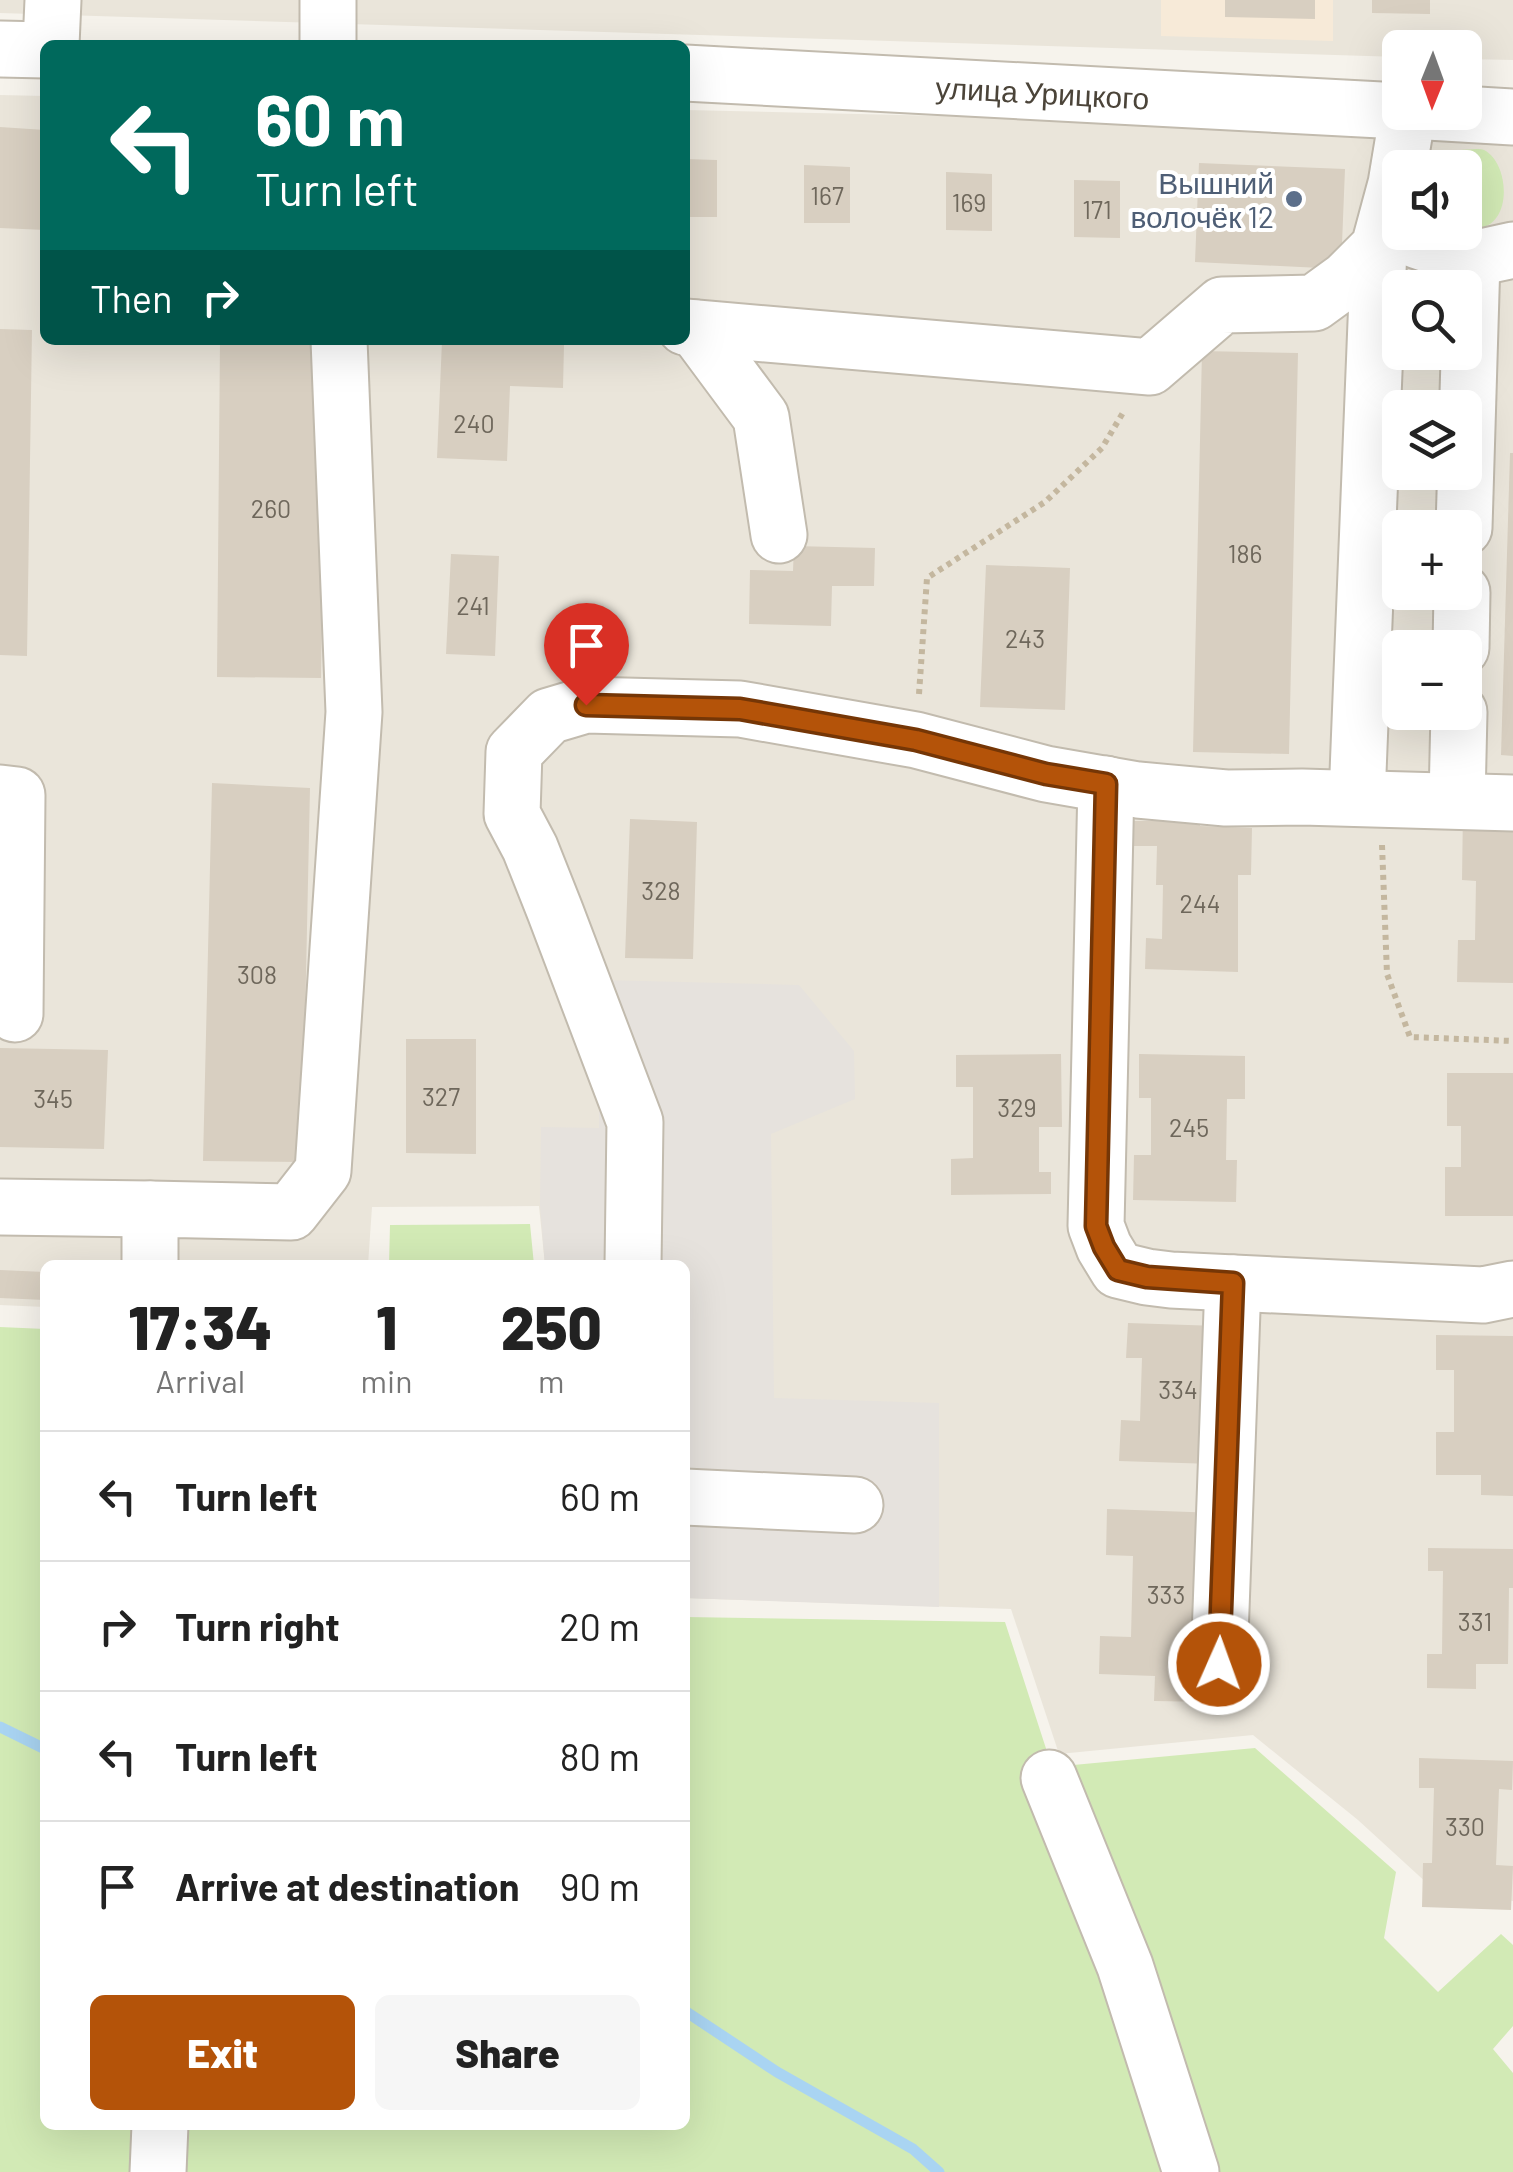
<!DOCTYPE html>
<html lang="en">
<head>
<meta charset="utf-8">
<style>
	:root { --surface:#fff; --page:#f6f6f6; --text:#222; --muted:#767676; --line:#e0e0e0; --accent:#b45309 }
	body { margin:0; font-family:Barlow,sans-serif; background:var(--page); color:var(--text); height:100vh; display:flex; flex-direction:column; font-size:38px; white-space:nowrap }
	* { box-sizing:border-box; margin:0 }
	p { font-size:32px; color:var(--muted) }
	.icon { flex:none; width:55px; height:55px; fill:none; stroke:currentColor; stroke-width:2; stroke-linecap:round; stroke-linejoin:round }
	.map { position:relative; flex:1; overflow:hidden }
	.sheet { position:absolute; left:40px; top:1260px; width:650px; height:870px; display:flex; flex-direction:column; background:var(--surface); border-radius:15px; box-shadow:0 10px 40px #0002 }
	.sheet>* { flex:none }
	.top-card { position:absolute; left:40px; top:40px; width:650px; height:305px; border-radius:15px; box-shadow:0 10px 40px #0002; background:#00695c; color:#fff; overflow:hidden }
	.needle { width:65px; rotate:181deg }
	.controls { position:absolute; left:1382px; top:30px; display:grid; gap:20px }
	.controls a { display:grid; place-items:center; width:100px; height:100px; border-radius:15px; background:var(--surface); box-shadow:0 10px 40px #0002; font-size:50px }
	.pin { position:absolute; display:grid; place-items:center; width:85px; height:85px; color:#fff; margin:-102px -42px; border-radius:50% 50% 50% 0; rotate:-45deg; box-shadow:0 0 10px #0007 }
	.pin .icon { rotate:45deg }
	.me { position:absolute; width:110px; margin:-55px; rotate:2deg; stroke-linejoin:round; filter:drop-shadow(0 0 8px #0008) }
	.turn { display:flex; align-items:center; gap:35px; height:210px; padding:0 50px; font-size:45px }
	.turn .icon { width:130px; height:130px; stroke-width:2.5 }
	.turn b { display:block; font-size:70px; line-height:85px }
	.then { display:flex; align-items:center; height:95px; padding:0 50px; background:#0003; gap:20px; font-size:38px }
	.eta { display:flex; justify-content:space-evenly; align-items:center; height:170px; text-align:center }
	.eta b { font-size:60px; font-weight:800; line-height:70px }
	.cta { display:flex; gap:20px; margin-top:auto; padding:20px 50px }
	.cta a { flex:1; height:115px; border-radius:15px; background:var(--accent); color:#fff; font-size:40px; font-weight:800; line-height:115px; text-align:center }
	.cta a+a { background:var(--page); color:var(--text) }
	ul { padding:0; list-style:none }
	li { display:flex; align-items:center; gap:30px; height:130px; padding:0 50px; border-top:2px solid var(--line) }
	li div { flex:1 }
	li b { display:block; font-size:38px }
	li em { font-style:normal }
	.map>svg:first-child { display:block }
	.residential { fill:#eae5da; fill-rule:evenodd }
	.commercial { fill:#f7ead8 }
	.industrial { fill:#e6e2dd }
	.green { fill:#d2eab5 }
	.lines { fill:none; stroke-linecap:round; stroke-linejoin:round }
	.stream { stroke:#a9d4f2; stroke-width:11 }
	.building { fill:#d8cfc1 }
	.minor-casing { stroke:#c2bbae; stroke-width:59 }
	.path { stroke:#c4b79f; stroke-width:6; stroke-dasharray:5 5; stroke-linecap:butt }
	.minor { stroke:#fff; stroke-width:55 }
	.route-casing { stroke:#753606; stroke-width:25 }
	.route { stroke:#b45309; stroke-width:18 }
	.service-dot { fill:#5c6f8a; stroke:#fff; stroke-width:4 }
	.labels { text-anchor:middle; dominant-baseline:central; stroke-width:8; stroke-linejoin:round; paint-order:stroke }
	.number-label { font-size:25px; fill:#6e675b }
	.street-label { font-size:30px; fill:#4b4439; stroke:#fff }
	.service-label { font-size:30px; fill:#4e5e75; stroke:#fff; text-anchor:end }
</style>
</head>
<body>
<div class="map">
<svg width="1513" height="2172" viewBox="0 0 1513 2172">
	<rect width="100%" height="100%" fill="#f6f3ec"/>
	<!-- residential -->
	<path class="residential" d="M0 0H1513V60L1465 59V48H1400V57L0 13Z
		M0 95 45 96V340H685V110L1513 129V1901L1429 1885 1358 1820 1253 1735 1059 1754 1011 1609 685 1598V1265H545L539 1206 372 1207 368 1265H45V1307L0 1305ZM1400 168H1465V232H1400ZM1400 288H1465V352H1400ZM1400 408H1465V472H1400ZM1400 528H1465V592H1400ZM1400 648H1465V712H1400Z"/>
	<!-- commercial -->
	<path class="commercial" d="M1161 0H1333V41L1161 36Z"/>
	<!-- industrial -->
	<path class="industrial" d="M600 980 799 985 854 1051 855 1099 771 1134 774 1398 939 1403V1607L685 1598V1265H545L540 1206 541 1127 599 1128Z"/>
	<!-- green -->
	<path class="green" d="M1460 150C1467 150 1478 148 1484 150 1513 165 1513 239 1465 227V168L1440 167 1441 164Z
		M530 1224 534 1265H389L390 1225Z
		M0 1327 45 1329V2125H685V1617L1005 1622 1052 1767 1255 1748 1396 1872 1384 1938 1438 1992 1501 1934 1513 1945V2026L1493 2049 1513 2073V2172H0Z"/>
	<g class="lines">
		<!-- stream -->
		<path class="stream" d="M0 1727 45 1749
			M685 2011 777 2072 913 2149 939 2172"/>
	</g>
	<!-- building -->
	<path class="building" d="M1225 0H1315V19L1225 17Z
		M1372 0H1430V14L1372 13Z
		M0 127 45 130V230L0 228Z
		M685 159 717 160V217H685Z
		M1199 163 1345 169 1341 269 1195 262Z
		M804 165 850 167V223H804Z
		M946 172 992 174V231L946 230Z
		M1074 180 1120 181V238L1074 237Z
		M0 329 32 330 27 656 0 655Z
		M220 340H326L321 678 217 677Z
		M442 341 564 345 563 388 510 386 507 461 437 458Z
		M1202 351 1298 353 1289 754 1193 752Z
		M1510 453H1513V756L1501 755Z
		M794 546 875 548 874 586H832L831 626 749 624 750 570 793 571Z
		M451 554 499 556 495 656 446 654Z
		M986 565 1070 568 1065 710 980 707Z
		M212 783 310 788 302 1162 203 1161Z
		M1463 809 1513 810V983L1457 982 1458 940H1475L1476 881 1462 880Z
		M1162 814 1200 815V826L1252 828 1251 875H1238V972L1145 969 1146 938 1162 939 1163 885H1156L1157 846H1126L1127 821H1162Z
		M630 819 697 822 693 959 625 958Z
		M406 1039H476V1154L406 1153Z
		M0 1048 108 1050 104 1149 0 1147Z
		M1061 1054 1062 1127H1039V1172H1051V1194L951 1195V1159L973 1158V1087H956V1055Z
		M1139 1054 1245 1056V1099H1227L1226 1160H1237L1236 1202 1133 1200 1134 1155H1151V1098H1139Z
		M1447 1073H1513V1216H1445V1167H1461V1126H1447Z
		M0 1270 45 1272V1300L0 1298Z
		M1128 1323 1218 1326 1213 1464 1119 1461 1121 1420 1140 1421 1142 1358H1126Z
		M1436 1335 1513 1336V1496L1481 1495V1475H1436V1432H1454V1370H1436Z
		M1107 1509 1218 1513 1213 1702 1154 1701 1155 1676 1099 1674 1100 1636 1131 1637 1133 1556 1106 1555Z
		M1428 1548 1513 1549V1588H1509L1508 1664H1476V1689L1427 1688V1654H1442L1443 1571H1428Z
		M1419 1758 1513 1761 1512 1790 1499 1789 1496 1865 1513 1866 1511 1910 1422 1907 1423 1863H1432L1434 1788H1419Z"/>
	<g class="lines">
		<!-- minor casing -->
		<g class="minor-casing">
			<g id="minor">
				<path d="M328 0V45"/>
				<path d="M51 45 53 0"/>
				<path d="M0 49 45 50"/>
				<path id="s1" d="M685 73 1400 111"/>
				<path d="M1428 112 1513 117"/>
				<path d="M1415 232 1418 241 1472 259 1513 250"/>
				<path d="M685 327 1150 367 1222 305 1314 303 1347 279 1379 247 1396 184 1408 112"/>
				<path d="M695 328 761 417 779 535"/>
				<path d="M1464 528 1472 259"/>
				<path d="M1461 648 1462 592"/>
				<path d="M1106 784 1096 1226 1104 1247 1118 1270 1147 1277 1171 1280 1483 1295 1513 1289"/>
				<path d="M0 793 17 795 15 1014"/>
				<path d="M1357 798 1379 247"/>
				<path d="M1457 800 1459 712"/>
				<path d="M0 1207 150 1209"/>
				<path d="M150 1265V1209L291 1212 323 1171 354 712 339 340"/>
				<path d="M633 1265 635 1122 555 911 530 848 512 814 514 752 549 716 586 705 740 709 916 740 1046 774 1138 790 1226 798 1302 797 1513 803"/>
				<path d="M685 1497 855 1505"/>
				<path d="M1219 1664 1233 1283"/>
				<path d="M1049 1778 1125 1966 1191 2172"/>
				<path d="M158 2172 160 2125"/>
			</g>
		</g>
		<!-- path -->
		<path class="path" d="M919 694 927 578 1045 502 1102 448 1124 411
			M1382 845 1387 974 1410 1037 1513 1041"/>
		<!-- minor -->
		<use href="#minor" class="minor"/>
	</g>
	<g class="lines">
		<!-- route casing -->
		<g class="route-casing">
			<path id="route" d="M586 705 740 709 916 740 1046 774 1106 784 1096 1226 1104 1247 1118 1270 1147 1277 1233 1283 1219 1664"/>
		</g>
		<!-- route -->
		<use href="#route" class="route"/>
	</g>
	<!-- markers -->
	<circle class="service-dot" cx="1294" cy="199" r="10"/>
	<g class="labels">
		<!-- number labels -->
		<g class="number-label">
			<text x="827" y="195">167</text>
			<text x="969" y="202">169</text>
			<text x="1097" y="209">171</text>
			<text x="474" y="423">240</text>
			<text x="271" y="508">260</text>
			<text x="1245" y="553">186</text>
			<text x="473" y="605">241</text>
			<text x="1025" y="638">243</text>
			<text x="661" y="890">328</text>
			<text x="1200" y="903">244</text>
			<text x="257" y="974">308</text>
			<text x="441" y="1096">327</text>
			<text x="53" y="1098">345</text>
			<text x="1017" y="1107">329</text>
			<text x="1189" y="1127">245</text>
			<text x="1178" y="1389">334</text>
			<text x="1166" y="1594">333</text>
			<text x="1475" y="1621">331</text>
			<text x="1465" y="1826">330</text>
		</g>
		<!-- street labels -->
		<g class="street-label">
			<text stroke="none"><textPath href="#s1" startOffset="358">улица Урицкого</textPath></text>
		</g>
		<!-- service labels -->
		<g class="service-label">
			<text x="1274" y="182">Вышний<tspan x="1274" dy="34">волочёк 12</tspan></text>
		</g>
	</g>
</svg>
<div class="controls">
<a><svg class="needle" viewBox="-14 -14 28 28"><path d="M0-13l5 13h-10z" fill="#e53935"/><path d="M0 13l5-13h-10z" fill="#767676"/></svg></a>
<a><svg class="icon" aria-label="sound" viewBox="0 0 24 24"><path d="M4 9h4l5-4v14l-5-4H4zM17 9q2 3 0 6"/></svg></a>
<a><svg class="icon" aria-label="search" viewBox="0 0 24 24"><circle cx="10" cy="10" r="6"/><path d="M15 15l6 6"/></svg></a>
<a><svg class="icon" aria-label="layers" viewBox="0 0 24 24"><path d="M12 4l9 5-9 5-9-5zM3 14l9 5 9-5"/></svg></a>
<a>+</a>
<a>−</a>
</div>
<div class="pin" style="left:586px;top:705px;background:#d93025"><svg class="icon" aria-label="arrive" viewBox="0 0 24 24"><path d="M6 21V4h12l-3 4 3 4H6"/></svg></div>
<svg class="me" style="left:1219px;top:1664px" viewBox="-20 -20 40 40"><circle r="17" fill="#b45309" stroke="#fff" stroke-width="3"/><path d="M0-11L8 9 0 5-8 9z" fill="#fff"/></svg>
<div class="top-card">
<div class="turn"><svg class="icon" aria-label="left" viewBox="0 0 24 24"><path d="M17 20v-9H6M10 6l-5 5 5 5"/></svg><div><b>60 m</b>Turn left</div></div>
<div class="then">Then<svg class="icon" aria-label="right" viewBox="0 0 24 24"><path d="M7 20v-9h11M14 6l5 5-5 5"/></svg></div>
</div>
<section class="sheet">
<div class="eta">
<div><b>17:34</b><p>Arrival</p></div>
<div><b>1</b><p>min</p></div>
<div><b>250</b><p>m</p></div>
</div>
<ul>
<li><svg class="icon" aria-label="left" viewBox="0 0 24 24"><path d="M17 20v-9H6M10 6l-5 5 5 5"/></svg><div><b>Turn left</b></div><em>60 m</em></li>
<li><svg class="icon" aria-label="right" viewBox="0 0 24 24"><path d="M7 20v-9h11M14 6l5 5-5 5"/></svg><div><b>Turn right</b></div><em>20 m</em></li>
<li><svg class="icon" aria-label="left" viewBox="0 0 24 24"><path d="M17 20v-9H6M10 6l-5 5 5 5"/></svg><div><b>Turn left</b></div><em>80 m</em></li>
<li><svg class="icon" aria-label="arrive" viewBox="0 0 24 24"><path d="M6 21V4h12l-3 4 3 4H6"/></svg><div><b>Arrive at destination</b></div><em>90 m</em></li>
</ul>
<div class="cta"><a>Exit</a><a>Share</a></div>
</section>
</div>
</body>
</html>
